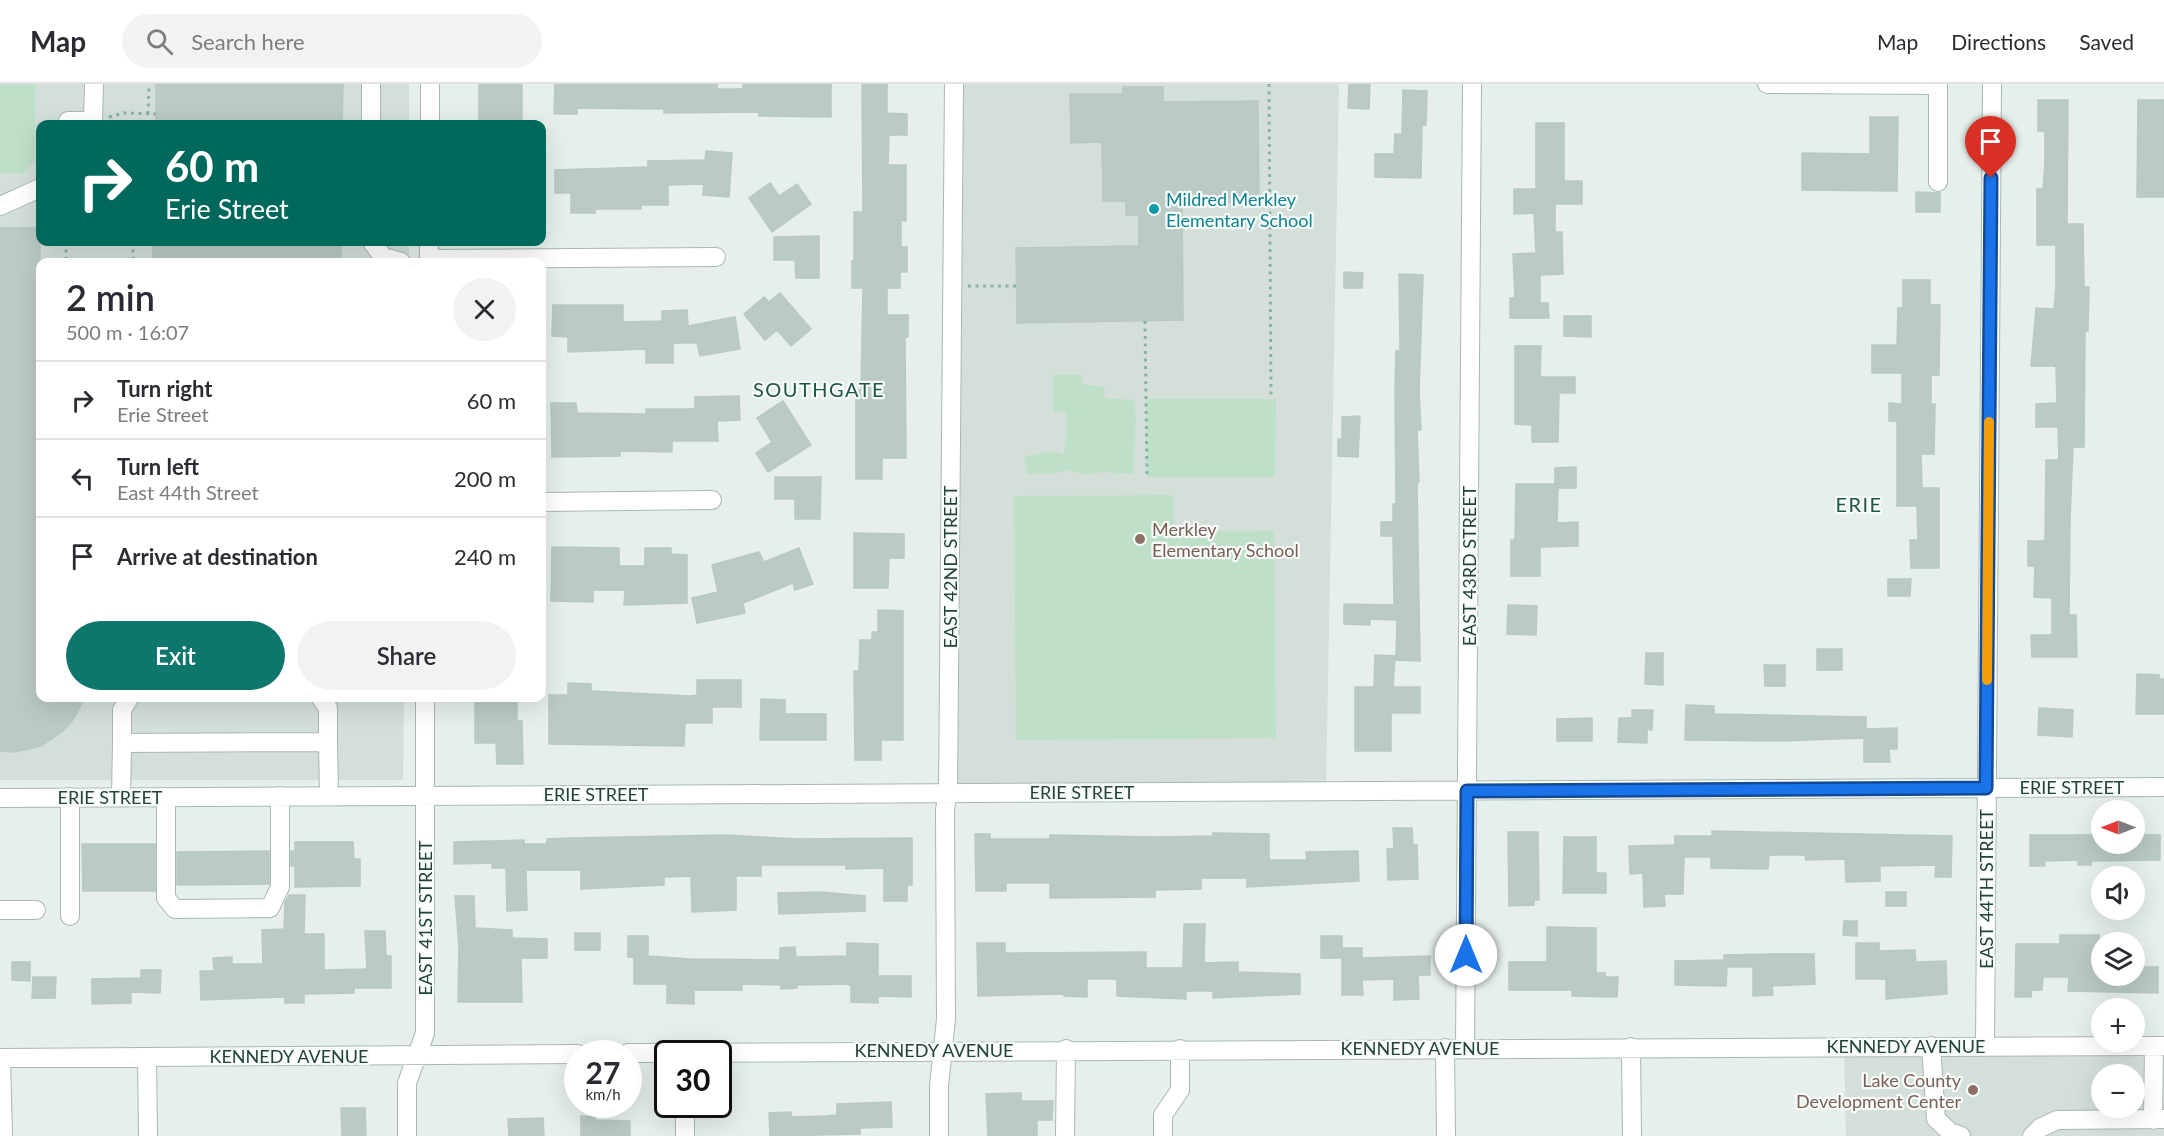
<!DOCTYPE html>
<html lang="en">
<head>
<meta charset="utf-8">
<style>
	:root { --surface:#fff; --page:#f2f2f3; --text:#2b2b33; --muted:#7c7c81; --line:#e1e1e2; --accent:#0f766e }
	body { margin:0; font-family:Lato,sans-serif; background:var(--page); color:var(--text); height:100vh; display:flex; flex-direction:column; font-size:22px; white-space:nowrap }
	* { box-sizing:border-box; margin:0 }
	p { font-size:20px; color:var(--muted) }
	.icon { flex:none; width:33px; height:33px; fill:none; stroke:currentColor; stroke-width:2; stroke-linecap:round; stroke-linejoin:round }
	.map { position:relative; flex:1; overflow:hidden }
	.details { position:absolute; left:36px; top:174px; width:510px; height:444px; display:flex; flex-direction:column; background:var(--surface); border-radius:12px; box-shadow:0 6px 24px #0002 }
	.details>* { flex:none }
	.top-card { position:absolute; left:36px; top:36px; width:510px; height:126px; border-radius:12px; box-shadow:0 6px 24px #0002; background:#00695c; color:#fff; overflow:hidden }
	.needle { width:39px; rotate:270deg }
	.buttons { position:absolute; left:2091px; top:716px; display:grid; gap:12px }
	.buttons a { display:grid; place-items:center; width:54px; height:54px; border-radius:50%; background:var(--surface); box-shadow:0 6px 24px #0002; font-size:30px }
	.speed { position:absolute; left:564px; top:956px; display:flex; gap:12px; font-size:30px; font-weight:700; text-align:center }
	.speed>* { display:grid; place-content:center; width:78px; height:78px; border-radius:50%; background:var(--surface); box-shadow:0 6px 24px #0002; line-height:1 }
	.speed small { font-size:15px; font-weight:400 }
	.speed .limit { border:3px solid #111; border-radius:9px; background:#fff; color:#111 }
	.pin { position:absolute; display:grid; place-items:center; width:51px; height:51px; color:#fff; margin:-62px -26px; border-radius:50% 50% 50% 0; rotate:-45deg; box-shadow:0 0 6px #0007 }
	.pin .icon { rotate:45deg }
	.me { position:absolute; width:66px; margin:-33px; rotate:0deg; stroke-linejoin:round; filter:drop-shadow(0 0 4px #0008) }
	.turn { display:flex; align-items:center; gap:21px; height:126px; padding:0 30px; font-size:27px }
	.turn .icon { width:78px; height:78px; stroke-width:2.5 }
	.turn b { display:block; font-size:42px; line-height:51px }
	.round { display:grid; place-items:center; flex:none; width:63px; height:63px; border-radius:32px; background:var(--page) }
	.summary { display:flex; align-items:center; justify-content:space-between; height:102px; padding:0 30px }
	h1 { font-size:36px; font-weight:600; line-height:45px }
	.primary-button { display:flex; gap:12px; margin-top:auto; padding:12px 30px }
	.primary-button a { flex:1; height:69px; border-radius:36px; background:var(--accent); color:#fff; font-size:24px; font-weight:600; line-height:69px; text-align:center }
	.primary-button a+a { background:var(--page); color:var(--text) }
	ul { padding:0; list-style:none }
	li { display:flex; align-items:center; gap:18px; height:78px; padding:0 30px; border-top:2px solid var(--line) }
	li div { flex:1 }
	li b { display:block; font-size:22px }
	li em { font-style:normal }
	header { display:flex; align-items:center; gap:36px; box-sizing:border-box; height:84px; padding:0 30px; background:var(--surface); border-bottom:2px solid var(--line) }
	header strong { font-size:28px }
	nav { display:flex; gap:33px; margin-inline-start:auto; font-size:21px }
	.search { width:420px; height:54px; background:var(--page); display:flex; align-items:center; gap:15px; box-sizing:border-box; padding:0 21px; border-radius:33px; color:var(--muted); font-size:22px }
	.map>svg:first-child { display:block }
	.built { fill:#d4dfda; fill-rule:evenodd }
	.green { fill:#bfe0c8 }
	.building { fill:#bbcac4; stroke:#b8c9c2; stroke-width:1.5 }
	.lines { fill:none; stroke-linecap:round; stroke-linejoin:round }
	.minor-casing { stroke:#a8b8b2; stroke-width:20 }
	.path { stroke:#86b3a5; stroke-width:3; stroke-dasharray:3 4.5; stroke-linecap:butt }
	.minor { stroke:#fff; stroke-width:18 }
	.route-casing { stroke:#114b97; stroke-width:15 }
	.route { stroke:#1a73e8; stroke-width:10 }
	.slow { stroke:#f59e0b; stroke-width:10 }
	.culture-dot { fill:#0f9aa8; stroke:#f7fbf9; stroke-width:2 }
	.education-dot { fill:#8d6e63; stroke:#f7fbf9; stroke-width:2 }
	.labels { text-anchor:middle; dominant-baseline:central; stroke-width:4.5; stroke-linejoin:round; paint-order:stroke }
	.culture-label { font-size:18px; fill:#0d838f; stroke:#f7fbf9; text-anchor:start }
	.education-label { font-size:18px; fill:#785e54; stroke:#f7fbf9; text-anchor:start }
	.street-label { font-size:18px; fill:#24423a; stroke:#f7fbf9 }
	.neighbourhood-label { font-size:20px; letter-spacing:1.5px; fill:#1f5548; stroke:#f7fbf9 }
</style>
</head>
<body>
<header>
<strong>Map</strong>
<div class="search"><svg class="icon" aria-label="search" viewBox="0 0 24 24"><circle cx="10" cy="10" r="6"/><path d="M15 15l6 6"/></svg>Search here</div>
<nav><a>Map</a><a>Directions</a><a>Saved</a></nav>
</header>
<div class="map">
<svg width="2164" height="1052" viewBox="0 0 2164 1052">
	<rect width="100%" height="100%" fill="#e6efeb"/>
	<!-- built -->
	<path class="built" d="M0 0H409V40H40V158H409V178H40V614H404L403 696H0Z
		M954 0H1339L1326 707 948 708Z
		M1844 962H2164V1052H1846ZM2102 990H2134V1023H2102Z"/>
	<!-- green -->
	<path class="green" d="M0 0H35V77L23 89H0Z
		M1053 291H1082V300L1104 303 1105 314 1134 316 1136 333 1133 390 1104 388 1087 391 1065 386 1054 390H1027L1024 372 1054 367 1064 371 1067 346 1066 329 1053 328Z
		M1146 315H1276L1275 393H1147Z
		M1173 411 1174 448 1274 447 1276 654 1016 656 1014 412Z"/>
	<!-- building -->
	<path class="building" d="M156 0H343L342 40H156Z
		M479 0H522V40H479Z
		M555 0H717V5H743V0H831V33L759 32V28L664 29V25L577 24V30H554Z
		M862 0H887V29L907 30V51H889L888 81H906V137L901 136V163H907V188H900V204H887V231H908V253H905L906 374H882V395H856V306H861L863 204H852V177H854V128H863Z
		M1349 0H1370L1369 25 1348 24Z
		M1123 3H1163V18L1258 17 1259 118 1182 119 1183 236 1017 239 1016 164 1139 162V131H1126V117H1103L1102 58 1071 59 1070 10H1123Z
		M1403 6 1427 7 1426 41H1422L1421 94 1375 93V70H1394L1395 50H1402Z
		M2038 16H2068L2067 140H2083L2084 203H2089L2088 247H2085L2084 363H2073L2070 434 2069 531H2076L2077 573H2032L2031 551H2052V514L2034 513 2035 482H2028V457H2045L2046 376H2059L2058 343H2036V320L2057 319 2056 282H2031L2036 224 2054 225 2056 202V161H2037V105H2043L2045 79V47H2038Z
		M2138 16H2164V113H2137Z
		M1870 33H1898L1897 107 1802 106V69L1870 70Z
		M1536 39H1564V97H1582V120H1555V148H1562L1563 190 1540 191V219H1548L1549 234H1510V214H1515L1513 170 1536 169 1534 129 1514 130V105H1536Z
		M706 67 732 69 729 113 703 111 704 100 668 101V121H641V125H595V129H571V109H555V86L648 83V77L705 76Z
		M770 99 779 112 797 100 811 120 772 148 749 114Z
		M1916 108 1940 109V128H1916Z
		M0 144H40V614H85L72 637 63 647 41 662 14 668 0 667Z
		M819 152V194H796L795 176H774V153Z
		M153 158H341V178L214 175V178H153Z
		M1344 188 1363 189 1362 204H1344Z
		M1399 190 1423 191 1419 308 1421 346H1417L1419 398 1417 399 1420 577 1396 576 1397 536 1370 535V541L1344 540V520L1394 521 1393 452H1381V438H1393V420H1396L1395 308 1396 267H1400Z
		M1903 196H1930V221H1940L1939 291H1931V320H1935L1934 370H1921L1922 404H1939V484H1911L1910 456H1918L1917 422H1897V337H1889V319L1902 320V289H1872V261H1897L1898 224H1903Z
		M780 209 811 245 791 262 777 246 765 256 744 230 764 213 769 218Z
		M553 221H623V238L662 237V227L687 226 688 242 735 233 740 265 700 272 697 259H673V279H646V265L568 268V253L552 252Z
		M1564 232H1591V253L1564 252Z
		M1515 262H1541L1540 293H1575V309H1559L1558 358H1532V341L1515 340Z
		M739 312 740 336 717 337 718 357H672V368L620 367V372L552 373 551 319H576L577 329 646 330V325H695V313Z
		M783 317 811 361 768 388 756 369 772 358 757 334Z
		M1360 332 1358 373 1338 372V355H1342V333Z
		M1576 383V404H1558L1557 439 1578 438V462L1540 463V492H1511V456H1515L1516 400H1555V384Z
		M775 393H821L820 435H795V415H775Z
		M854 449 904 450V474H889L888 504H854Z
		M552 463 619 464V482H645V464H671V470L687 471V519L624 521 625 506H593V518L551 517Z
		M799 464 813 500 795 506 793 499 743 519 745 529 697 539 692 514 718 508 712 481 759 468 764 478Z
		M1888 495H1911L1910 512H1888Z
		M1508 521 1537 522 1536 551 1507 550Z
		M878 526 903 527V656H881V676H855L854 587H859L860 556H872V548H878Z
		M1817 565H1842V586H1817Z
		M1646 569H1663V601L1645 600Z
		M1375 571 1395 572 1393 603H1420V629H1391V667H1355V603H1374Z
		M1764 581H1785V602H1765Z
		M2137 590 2159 591V595H2164V630H2136Z
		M697 596H741V623H712V639H685L684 662 549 660V611H568V599L591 600V607L690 612 697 611Z
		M475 614H517V637H522L523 680H497L496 659H475Z
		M761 615 785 616V630H826V656H760Z
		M1686 621 1714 622V630L1866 633V645L1897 644V665H1889L1890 678H1864V654L1781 657 1685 656Z
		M2039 624 2073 626 2072 653 2038 651Z
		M1632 626H1653L1652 646 1647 645V659L1618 658 1619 634H1632Z
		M1592 634V657H1557V635Z
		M1393 744H1412L1413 761H1417L1418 795 1388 796 1387 765H1394Z
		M1712 747 1952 752 1951 793H1935L1936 781 1880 782V797L1846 798 1845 775 1806 776 1805 771H1769L1768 785 1711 784V773H1684L1683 810H1664L1665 822 1644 823 1643 789 1630 790 1629 762 1675 761V752H1712Z
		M1508 748H1538L1539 816H1534V821L1509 822Z
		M1213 749 1269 750V776H1307L1306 768 1358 767 1359 797 1247 803V794H1201V805L1155 806V813L1050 814V799H1006V807H976L975 750H990V755H1050V751L1155 753 1213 752Z
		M725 751 797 755 912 754V801H907V817H884V784L846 785V781H761V792H736V826L692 828 691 792 664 793V801L581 805V786H526L527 826 507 827 506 784H492V779L454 780V758L524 756V760H547V755L570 754Z
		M2030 751H2102V759H2134V751H2160V776L2091 777V781H2078V776L2044 777 2045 782H2030Z
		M1564 753H1596V789H1606V809H1563Z
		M295 758H353L354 775H360V802L295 803V782H291V767H295Z
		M82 760H155V807H83Z
		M269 767V800L177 801V768Z
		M821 808 865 812V827L779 830 778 809Z
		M1886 808H1906V822H1886Z
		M289 811H305L304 850H324V886L367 885 365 847H385L386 872H391V904H354V909L304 910V919H285V913L201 916 200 887H214L213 874 232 873V880H263L262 846 284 845 285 819Z
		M455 812H474L475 844 512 846V854L547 855V874H521L522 918H458L459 863Z
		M1844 837H1857V852L1843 851Z
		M1184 840H1205L1204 879 1238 878V888L1300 890V910L1213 914V907H1186V915L1117 912V895H1087V913L1064 912V910L978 912 977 859H1005V869L1146 868V884H1183Z
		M1547 843 1596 844V889H1605V893H1618L1617 913 1572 912V906H1509V878H1547Z
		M575 849H600V866H575Z
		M2060 851H2099V891H2134V883H2158V909L2068 907 2069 893H2043L2042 906H2032L2031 913H2015L2016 860H2060Z
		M628 852H648V872L690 875 780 876V864L795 863 796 873 847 872V859L878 860V892H911V913L878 912V919L851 918V902L847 900 797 901V904L781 905V901L742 900V906H694V920L667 919V900H634V873H628Z
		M1321 852H1342V864H1362V874L1430 872V891H1418L1419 915 1394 916V895L1362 896 1363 911H1342V874H1321Z
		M1856 859H1879V867L1915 866 1916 878 1946 877 1947 910 1886 915V895H1856Z
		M1772 870H1814L1815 900 1772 902 1773 911 1753 912V883H1727L1726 902 1675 901V877L1724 876V871Z
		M12 878H30V897L12 896Z
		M141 886H161L160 909 131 908V919L92 920V895L141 894Z
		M33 893H56L55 914H32Z
		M1021 1009V1017H1053L1052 1036H1037V1052H988L986 1010Z
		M891 1018 892 1043 860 1044V1050L770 1052 769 1029 791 1028V1033L825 1032 837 1031V1020Z
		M341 1024H365L366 1052H342Z
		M581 1032 595 1033V1036L630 1037V1052H581Z
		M543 1034 544 1052H509L508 1035Z"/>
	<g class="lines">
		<!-- minor casing -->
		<g class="minor-casing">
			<path id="minor" d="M1767 0 1938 1V98
				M68 40V37H93L94 0
				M371 40V0
				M430 40V0
				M0 122 40 104
				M372 158 383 173 401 178
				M429 175 716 173
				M429 178V158
				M542 418 712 416
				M321 614 328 624V658
				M122 659V626L129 614
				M70 713V832
				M121 713 122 659 328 658 329 712
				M166 713V814L175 825 270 824 280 803V712
				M0 714 2164 703
				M0 826H36
				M1931 962 1936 1035 1950 1048 1961 1052
				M1985 962 1992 0
				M1631 963 1632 1052
				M1445 964 1446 1052
				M1465 964 1472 0
				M628 969H668
				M676 969 2164 962
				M147 973 148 1052
				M0 974 578 970
				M1 974 3 1052
				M685 1020V1052
				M2153 1036 2154 962
				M407 1052V999L425 949V614
				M939 1052V1002L946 935 945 726 948 708 954 0
				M1065 1052 1066 965
				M1163 1052V1031L1180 1006V965
				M2032 1052 2040 1044 2057 1036 2164 1035"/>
		</g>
		<!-- path -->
		<path class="path" d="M1269 0 1271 315
			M148 30 149 0
			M109 33 124 29 156 30
			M66 158V178
			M133 158V178
			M968 202H1016
			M1145 237 1147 393"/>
		<!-- minor -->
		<use href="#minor" class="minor"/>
	</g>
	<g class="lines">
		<!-- route casing -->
		<g class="route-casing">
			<path id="route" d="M1466 871 1467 707 1986 704 1991 94"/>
		</g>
		<!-- route -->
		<use href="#route" class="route"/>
		<!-- slow -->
		<path class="slow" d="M1987 596 1989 338"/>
	</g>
	<!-- markers -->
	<circle class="culture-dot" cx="1154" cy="125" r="6"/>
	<g class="education-dot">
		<circle cx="1140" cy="455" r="6"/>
		<circle cx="1973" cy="1006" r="6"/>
	</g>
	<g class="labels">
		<!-- culture labels -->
		<g class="culture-label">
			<text x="1166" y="115">Mildred Merkley<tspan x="1166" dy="21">Elementary School</tspan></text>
		</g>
		<!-- education labels -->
		<g class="education-label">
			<text x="1152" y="445">Merkley<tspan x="1152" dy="21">Elementary School</tspan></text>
			<text x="1961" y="996" text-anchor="end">Lake County<tspan x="1961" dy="21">Development Center</tspan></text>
		</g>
		<!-- street labels -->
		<g class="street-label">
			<text transform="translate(1469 482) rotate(-90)">EAST 43RD STREET</text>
			<text transform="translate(950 483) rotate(-90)">EAST 42ND STREET</text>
			<text x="2072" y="703">ERIE STREET</text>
			<text x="1082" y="708">ERIE STREET</text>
			<text x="596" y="710">ERIE STREET</text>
			<text x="110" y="713">ERIE STREET</text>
			<text transform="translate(1986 805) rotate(-90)">EAST 44TH STREET</text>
			<text transform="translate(425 834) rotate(-90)">EAST 41ST STREET</text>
			<text x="1906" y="962">KENNEDY AVENUE</text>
			<text x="1420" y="964">KENNEDY AVENUE</text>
			<text x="934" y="966">KENNEDY AVENUE</text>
			<text x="289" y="972">KENNEDY AVENUE</text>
		</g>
		<!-- neighbourhood labels -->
		<g class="neighbourhood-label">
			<text x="819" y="305">SOUTHGATE</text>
			<text x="1859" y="420">ERIE</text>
		</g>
	</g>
</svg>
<div class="buttons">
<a><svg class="needle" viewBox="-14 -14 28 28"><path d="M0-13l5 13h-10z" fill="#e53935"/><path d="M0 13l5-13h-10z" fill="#7c7c81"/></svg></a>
<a><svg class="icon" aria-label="sound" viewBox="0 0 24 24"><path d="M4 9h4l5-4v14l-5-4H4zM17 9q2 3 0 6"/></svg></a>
<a><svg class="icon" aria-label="layers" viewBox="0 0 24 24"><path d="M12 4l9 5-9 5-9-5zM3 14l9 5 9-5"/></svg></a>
<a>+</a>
<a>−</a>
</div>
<div class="speed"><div>27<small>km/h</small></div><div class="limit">30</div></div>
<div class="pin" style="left:1991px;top:94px;background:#d93025"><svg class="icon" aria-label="arrive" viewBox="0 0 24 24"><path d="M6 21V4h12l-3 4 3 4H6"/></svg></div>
<svg class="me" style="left:1466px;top:871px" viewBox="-20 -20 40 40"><circle r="19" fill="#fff"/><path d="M0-13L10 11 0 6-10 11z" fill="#1a73e8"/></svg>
<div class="top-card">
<div class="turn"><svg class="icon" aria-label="right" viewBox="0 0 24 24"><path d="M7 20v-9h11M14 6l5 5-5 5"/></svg><div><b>60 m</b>Erie Street</div></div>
</div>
<section class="details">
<div class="summary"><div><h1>2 min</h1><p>500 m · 16:07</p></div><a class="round"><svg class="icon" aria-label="close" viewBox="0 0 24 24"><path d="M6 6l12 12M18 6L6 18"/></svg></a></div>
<ul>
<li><svg class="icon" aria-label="right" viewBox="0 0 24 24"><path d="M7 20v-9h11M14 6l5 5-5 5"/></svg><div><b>Turn right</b><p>Erie Street</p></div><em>60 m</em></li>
<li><svg class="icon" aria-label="left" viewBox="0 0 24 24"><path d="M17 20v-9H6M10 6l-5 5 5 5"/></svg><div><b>Turn left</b><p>East 44th Street</p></div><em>200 m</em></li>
<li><svg class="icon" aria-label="arrive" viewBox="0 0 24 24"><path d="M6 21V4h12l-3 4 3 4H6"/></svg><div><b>Arrive at destination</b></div><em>240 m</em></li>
</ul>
<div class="primary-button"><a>Exit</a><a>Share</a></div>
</section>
</div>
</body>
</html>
